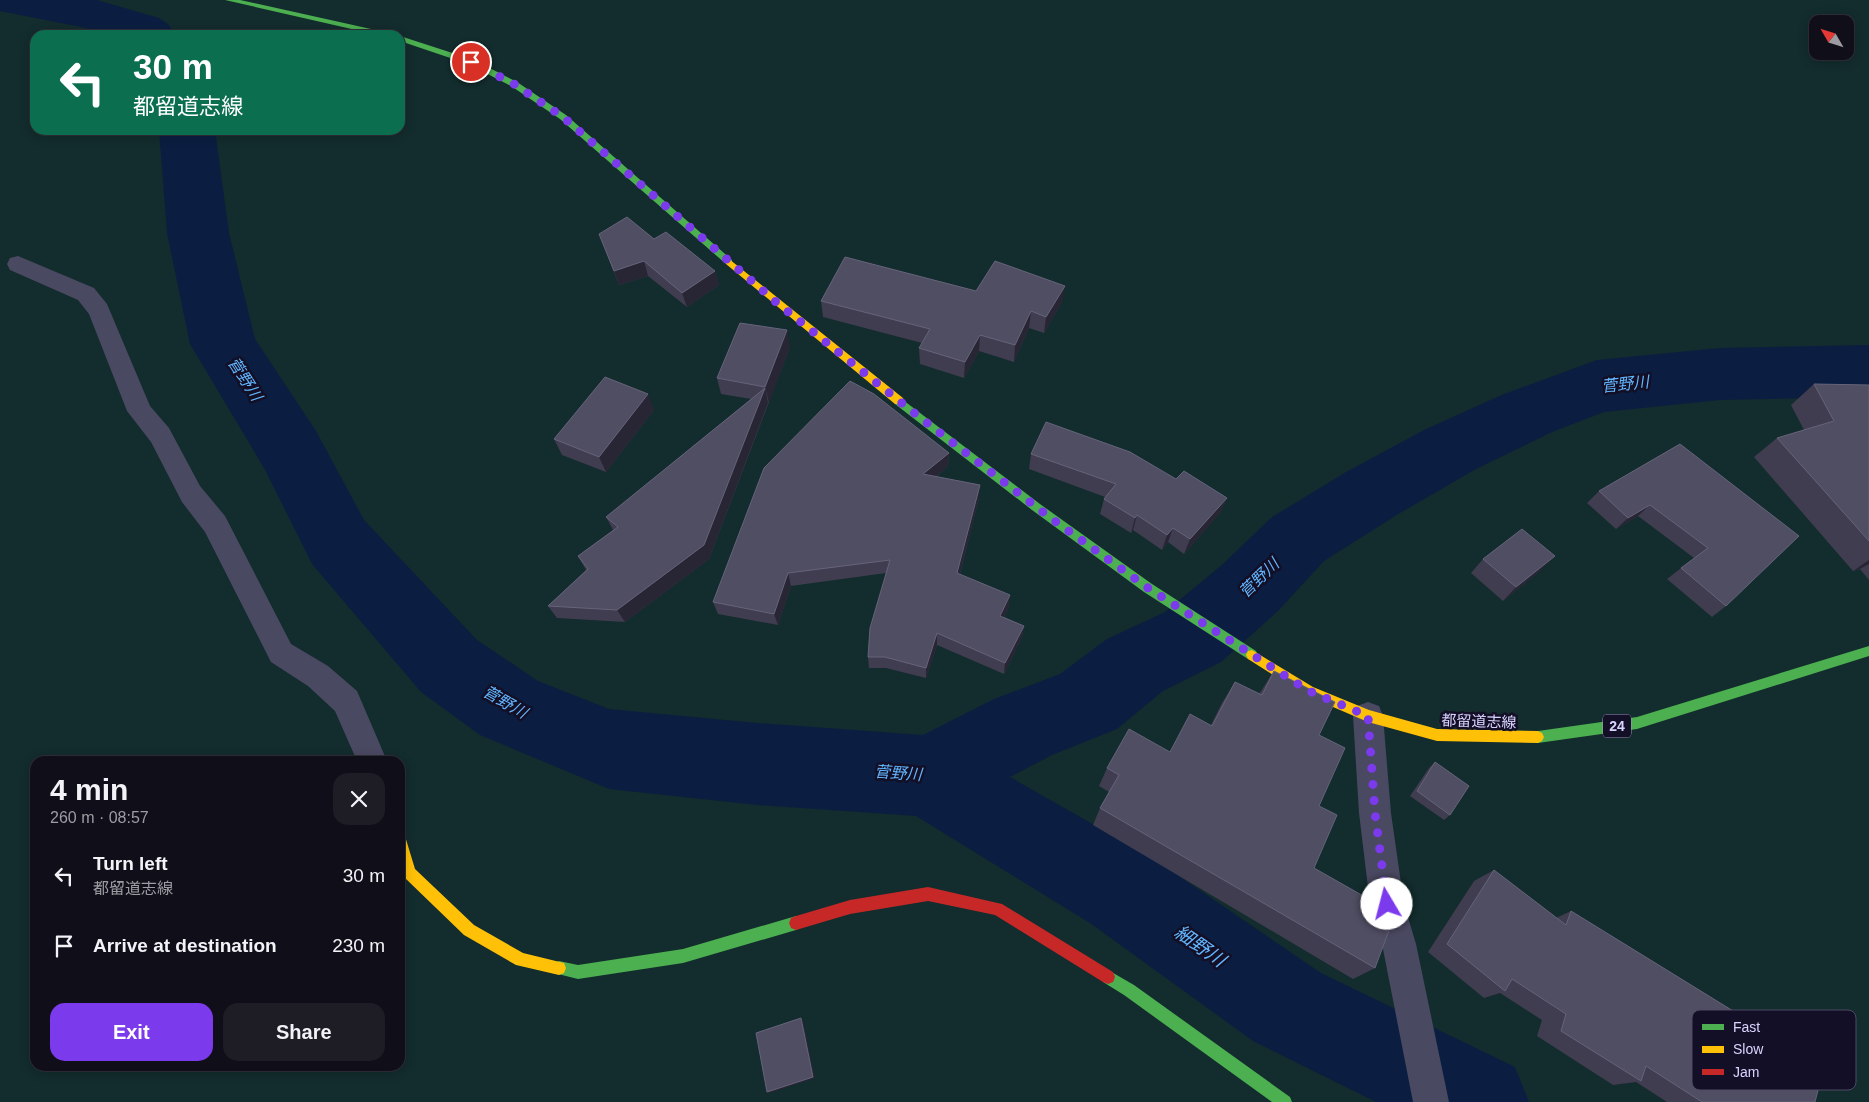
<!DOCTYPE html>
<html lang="en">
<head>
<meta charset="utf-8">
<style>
	:root { --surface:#100f19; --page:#1e1d26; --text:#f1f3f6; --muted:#9c9ca2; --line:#302f38; --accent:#7c3aed }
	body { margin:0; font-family:Arial,"Noto Sans JP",sans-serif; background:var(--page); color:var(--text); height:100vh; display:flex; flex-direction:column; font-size:19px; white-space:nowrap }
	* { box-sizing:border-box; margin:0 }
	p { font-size:16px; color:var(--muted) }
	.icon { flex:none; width:28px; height:28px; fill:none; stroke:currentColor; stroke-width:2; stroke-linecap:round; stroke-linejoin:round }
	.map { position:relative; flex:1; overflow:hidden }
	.drawer { position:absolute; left:30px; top:756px; width:375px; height:315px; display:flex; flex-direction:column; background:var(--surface); border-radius:15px; box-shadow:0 2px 12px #0003,0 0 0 1px var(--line) }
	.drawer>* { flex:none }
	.guide { position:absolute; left:30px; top:30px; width:375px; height:105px; border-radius:15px; box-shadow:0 2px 12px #0003,0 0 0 1px var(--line); background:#0b6e4f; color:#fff; overflow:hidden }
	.needle { width:32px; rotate:309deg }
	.tools { position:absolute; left:1809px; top:15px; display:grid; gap:10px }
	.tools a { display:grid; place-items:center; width:45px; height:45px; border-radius:10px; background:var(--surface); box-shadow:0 2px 12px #0003,0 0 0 1px var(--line); font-size:25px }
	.pin { position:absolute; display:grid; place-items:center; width:42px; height:42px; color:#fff; margin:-21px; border:2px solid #fff; border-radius:50%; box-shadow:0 1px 5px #0007 }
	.me { position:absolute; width:55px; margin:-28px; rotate:352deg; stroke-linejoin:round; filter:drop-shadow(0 0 4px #0008) }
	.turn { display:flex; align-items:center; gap:18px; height:105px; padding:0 20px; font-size:22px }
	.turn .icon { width:65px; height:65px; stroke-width:2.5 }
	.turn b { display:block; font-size:35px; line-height:42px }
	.round { display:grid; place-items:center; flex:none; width:52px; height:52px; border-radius:15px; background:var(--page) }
	.headline { display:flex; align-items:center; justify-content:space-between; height:85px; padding:0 20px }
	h1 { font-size:30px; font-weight:700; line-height:38px }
	.button { display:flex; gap:10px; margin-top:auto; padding:10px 20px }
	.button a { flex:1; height:58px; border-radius:15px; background:var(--accent); color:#fff; font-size:20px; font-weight:700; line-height:58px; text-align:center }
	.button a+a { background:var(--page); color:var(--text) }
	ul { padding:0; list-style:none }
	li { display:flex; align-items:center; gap:15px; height:70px; padding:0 20px }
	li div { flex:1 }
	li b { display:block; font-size:19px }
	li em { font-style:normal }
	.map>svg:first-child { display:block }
	.green { fill:#132c2d; fill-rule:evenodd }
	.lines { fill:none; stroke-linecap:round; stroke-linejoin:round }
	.river { fill:#0b1e41; fill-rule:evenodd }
	.street { fill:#4a4962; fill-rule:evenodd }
	.fast { fill:#4caf50; fill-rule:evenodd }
	.slow { fill:#ffc107; fill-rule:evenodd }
	.jam { fill:#c62828; fill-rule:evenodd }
	.wall { fill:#403d50 }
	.shaded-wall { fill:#282635 }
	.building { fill:#504e63; stroke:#66637b }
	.route { stroke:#7c3aed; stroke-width:9; stroke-dasharray:0 16.2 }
	.labels { text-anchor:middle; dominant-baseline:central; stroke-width:5; stroke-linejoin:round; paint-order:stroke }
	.shield { fill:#130f26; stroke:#9e99be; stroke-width:1 }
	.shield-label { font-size:14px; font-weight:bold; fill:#d9d4ff }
	.street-label { font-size:15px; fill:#d9d4ff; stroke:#130f26 }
	.water-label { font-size:16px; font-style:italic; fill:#62b6ff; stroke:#130f26 }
	.near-water-label { font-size:19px; font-style:italic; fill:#62b6ff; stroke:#130f26 }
	.key { fill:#130f26; stroke:#4e4a67; stroke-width:1 }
	.key-label { font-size:14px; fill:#d9d4ff }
</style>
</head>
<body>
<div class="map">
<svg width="1869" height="1102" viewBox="0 0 1869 1102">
	<rect width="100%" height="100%" fill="#161421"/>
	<!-- green -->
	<path class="green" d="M0 0H1869V1102H0ZM1818 24H1845V51H1818ZM35 35H400V130H35ZM35 761H400V1066H35Z"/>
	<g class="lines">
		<!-- river -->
		<path class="river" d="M0 0H97L159 18 168 24 175 35H108L86 28 0 11Z
			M159 130H215L229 233 255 339 316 431 364 520 477 640 538 681 609 709 757 723 923 735 994 699 1060 674 1107 639 1165 612 1223 564 1272 517 1348 471 1426 429 1504 394 1597 360 1720 348 1869 345V397L1720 400 1604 412 1552 432 1476 469 1400 513 1324 561 1277 612 1221 662 1163 691 1117 729 1052 755 1010 777 1154 859 1321 973 1515 1067 1529 1102H1376L1253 1041 1090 923 916 816 757 805 609 789 480 735 421 692 312 564 264 468 190 344 167 233Z"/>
		<!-- street -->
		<path class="street" d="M18 256 94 288 107 304 150 406 169 428 200 486 225 516 291 644 328 666 357 691 387 761H357L335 711 308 686 271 662 205 532 182 502 151 442 127 411 89 314 78 300 10 270 7 264 10 258Z
			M1368 702 1379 706 1383 716 1391 813 1404 904 1416 944 1449 1102H1413L1382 944 1370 904 1359 813 1353 716 1357 706Z"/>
		<!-- fast -->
		<path class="fast" d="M225 0H240L389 33 393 35H378Z
			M400 36 474 60 517 82 566 115 732 260V264H726L560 119 511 86 468 64 400 41Z
			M899 397 1040 504 1152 584 1256 651 1258 655 1256 659 1252 660 1248 659 1144 592 1032 510 895 404 894 401Z
			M1869 646V656L1637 729 1538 743 1534 741 1532 737 1534 733 1538 731 1637 717Z
			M796 916 801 918 803 923 801 928 796 930 683 963 578 979 554 973 552 968 554 963 559 961 578 965 683 949Z
			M1108 970 1134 985 1290 1097 1292 1102H1272L1124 995 1103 982 1101 977 1103 972Z"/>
		<!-- slow -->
		<path class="slow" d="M729 259 903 398 904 401 903 404H895L726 264V260Z
			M1252 650 1313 687 1369 710 1437 729 1538 731 1542 733 1544 737 1542 741 1538 743 1437 741 1368 722 1305 695 1248 659 1246 655 1248 651Z
			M400 834 405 836 415 869 474 925 523 953 564 963 566 968 564 973 559 975 516 965 464 935 405 878 400 862Z"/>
		<!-- jam -->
		<path class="jam" d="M928 887 1002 904 1113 972 1115 977 1113 982 1108 984 1103 982 995 915 928 901 850 914 796 930 791 928 789 923 791 918 796 916 850 900Z"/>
	</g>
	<!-- wall -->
	<path class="wall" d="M599 234 654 239 715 271 719 285 687 307 648 276 619 285Z
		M976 291 1062 302 1044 333 1029 328 1014 362 979 351 964 378 920 364 919 348 922 343 823 317 821 301Z
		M790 347 709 559 625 622 557 618 548 606 586 570 578 556 613 530 606 517 751 399 721 394 717 378Z
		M1814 384 1869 385V580L1860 569 1853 571 1754 457 1777 438 1804 430 1791 405Z
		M654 410 606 472 562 455 554 439Z
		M1680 444 1726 606 1712 617 1667 579 1694 558 1638 516 1616 529 1587 503 1599 491Z
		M949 453 948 466 936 477 979 498 960 574 1009 607 1004 617 1024 626 1022 637 1004 674 937 645 926 678 886 668H869L868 657 886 573 791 586 778 625 718 614 713 602Z
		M1031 454 1176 479 1227 498 1220 513 1184 554 1168 542 1162 550 1133 530 1131 533 1100 514 1104 499 1105 497 1029 469Z
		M1483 559 1541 570 1503 601 1471 573Z
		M1274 671 1319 735V806L1314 868 1375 968 1353 979 1093 825 1100 808 1109 792 1099 786 1107 768 1170 752 1211 725 1222 703 1235 682 1259 694Z
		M1435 762 1450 815 1444 820 1410 796 1429 768Z
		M1494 870 1556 918 1571 911 1815 1102H1667L1636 1082 1613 1085 1537 1036 1542 1020 1500 993 1484 998 1428 952 1474 881Z"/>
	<!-- shaded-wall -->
	<path class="shaded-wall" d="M644 261 648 276 619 285 614 271Z
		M715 271 719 285 687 307 682 293Z
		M1065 286 1062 302 1044 333 1046 317Z
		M1031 311 1029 328 1014 362 1015 345Z
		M787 330 790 347 769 403 765 387Z
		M980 335 979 351 964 378 965 362Z
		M765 388 768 403 709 559 625 622 617 610Z
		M648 394 654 410 606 472 599 457Z
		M949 453 948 466 923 488V474Z
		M980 485 979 498 957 585V573Z
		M1227 498 1220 513 1184 554 1190 539Z
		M1650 505 1638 516 1616 529 1628 518Z
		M1137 515 1133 530 1131 533 1135 518Z
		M1173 528 1168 542 1162 550 1167 535Z
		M1555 556 1541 570 1503 601 1516 587Z
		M1869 560V564L1860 569 1853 571Z
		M788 573 791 586 778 625 774 614Z
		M1010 595 1009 607 999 627 1000 616Z
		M1024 626 1022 637 1004 674 1005 663Z
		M937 633V645L926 678V668Z
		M801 1018 803 1021 815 1078 770 1093 767 1092Z"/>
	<!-- building -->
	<path class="building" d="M627 217 654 239 666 232 715 271 682 293 644 261 614 271 599 234Z
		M845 257 976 291 995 261 1065 286 1046 317 1031 311 1015 345 980 335 965 362 919 348 930 329 821 301Z
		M740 323 787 330 765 387 717 378Z
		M605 377 648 394 599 457 554 439Z
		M850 381 874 394 949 453 923 474 980 485 957 573 1010 595 1000 616 1024 626 1005 663 937 633 926 668 885 657H868L870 628 890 560 788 573 774 614 713 602 764 468Z
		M1814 384 1869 385V541L1777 438 1834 421Z
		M765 388 704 545 617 610 548 606 588 569 578 556 618 527 606 517Z
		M1046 422 1130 452 1176 479 1184 471 1227 498 1190 539 1173 528 1167 535 1137 515 1135 518 1104 499 1116 484 1031 454Z
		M1680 444 1799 536 1726 606 1681 568 1708 548 1650 505 1628 518 1599 491Z
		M1522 529 1555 556 1516 587 1483 559Z
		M1274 671 1335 702 1319 735 1345 748 1319 806 1337 815 1314 868 1395 914 1375 968 1100 808 1119 775 1107 768 1129 729 1170 752 1190 714 1212 726 1235 682 1262 695Z
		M1435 762 1469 786 1450 815 1417 791Z
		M1494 870 1566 925 1571 911 1824 1067 1815 1102H1702L1646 1066 1641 1081 1561 1031 1566 1014 1512 979 1505 991 1447 944Z
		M801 1018 813 1077 767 1092 756 1033Z"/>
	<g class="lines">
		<!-- route -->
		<path class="route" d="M471 62 514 84 563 117 776 302 918 416 1052 519 1148 588 1309 691 1368 716 1375 813 1387 904"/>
	</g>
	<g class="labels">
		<!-- shield labels -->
		<rect class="shield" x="1603" y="714.5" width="28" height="23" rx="4"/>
		<g class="shield-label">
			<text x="1617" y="726">24</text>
		</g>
		<!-- street labels -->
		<g class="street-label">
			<text transform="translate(1479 721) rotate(2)">都留道志線</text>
		</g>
		<!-- water labels -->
		<g class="water-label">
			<text transform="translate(245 379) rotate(57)">菅野川</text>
			<text transform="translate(1625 384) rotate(-6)">菅野川</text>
			<text transform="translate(1259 578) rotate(-44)">菅野川</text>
			<text transform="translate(505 702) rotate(30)">菅野川</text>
			<text transform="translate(898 773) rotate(4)">菅野川</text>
		</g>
		<!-- near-water labels -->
		<g class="near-water-label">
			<text transform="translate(1200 946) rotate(35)">細野川</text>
		</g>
	</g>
	<!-- legend -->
	<rect x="1692" y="1010" width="164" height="80" rx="8" class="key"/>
	<rect x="1702" y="1024" width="22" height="6" fill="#4caf50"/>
	<rect x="1702" y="1046" width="22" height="7" fill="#ffc107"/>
	<rect x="1702" y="1069" width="22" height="6" fill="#c62828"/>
	<g class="key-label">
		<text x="1733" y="1032">Fast</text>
		<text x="1733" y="1054">Slow</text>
		<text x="1733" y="1077">Jam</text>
	</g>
</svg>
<div class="tools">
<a><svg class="needle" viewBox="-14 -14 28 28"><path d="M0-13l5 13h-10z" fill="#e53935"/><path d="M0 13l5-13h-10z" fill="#9c9ca2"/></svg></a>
</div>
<div class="pin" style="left:471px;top:62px;background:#d93025"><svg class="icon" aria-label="arrive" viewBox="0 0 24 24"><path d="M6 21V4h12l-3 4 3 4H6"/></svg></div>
<svg class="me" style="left:1387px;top:904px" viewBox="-20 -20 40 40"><circle r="19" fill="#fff"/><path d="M0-13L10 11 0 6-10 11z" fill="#7c3aed"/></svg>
<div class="guide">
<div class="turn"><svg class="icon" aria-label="left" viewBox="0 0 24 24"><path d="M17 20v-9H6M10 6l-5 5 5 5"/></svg><div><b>30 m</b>都留道志線</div></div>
</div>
<section class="drawer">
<div class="headline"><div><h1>4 min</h1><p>260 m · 08:57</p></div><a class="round"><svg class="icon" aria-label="close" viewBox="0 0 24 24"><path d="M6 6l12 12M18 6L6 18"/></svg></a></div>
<ul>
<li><svg class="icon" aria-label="left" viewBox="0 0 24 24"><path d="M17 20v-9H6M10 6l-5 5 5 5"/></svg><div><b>Turn left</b><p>都留道志線</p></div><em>30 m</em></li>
<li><svg class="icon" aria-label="arrive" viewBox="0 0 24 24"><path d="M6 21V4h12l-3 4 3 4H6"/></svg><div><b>Arrive at destination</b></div><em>230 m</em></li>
</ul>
<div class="button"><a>Exit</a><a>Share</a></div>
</section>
</div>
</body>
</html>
